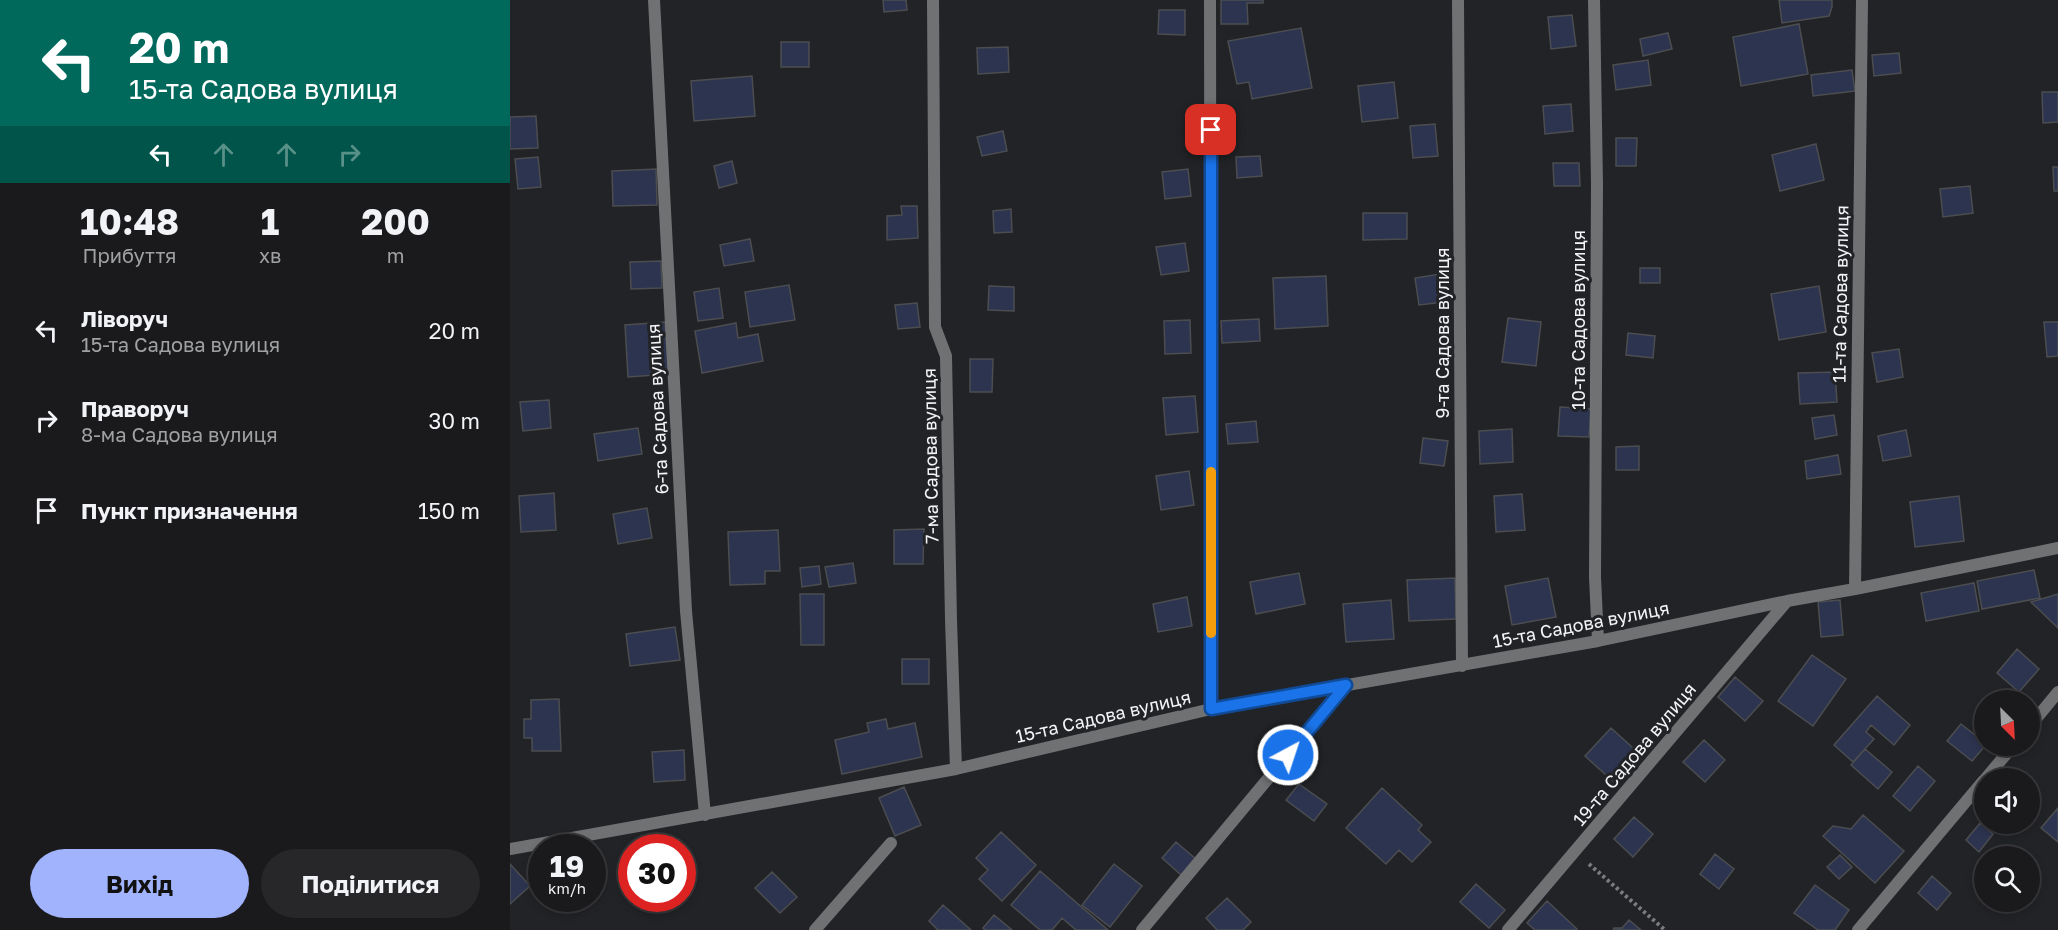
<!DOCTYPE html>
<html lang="uk">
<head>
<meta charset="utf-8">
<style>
	:root { --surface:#1a1a1c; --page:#272729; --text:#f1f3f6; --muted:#9fa1a3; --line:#38383b; --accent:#a1b3fd }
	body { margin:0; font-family:"Golos Text",sans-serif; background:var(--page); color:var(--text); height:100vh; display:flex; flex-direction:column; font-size:22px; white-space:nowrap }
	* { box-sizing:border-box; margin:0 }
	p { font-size:20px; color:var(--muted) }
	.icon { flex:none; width:33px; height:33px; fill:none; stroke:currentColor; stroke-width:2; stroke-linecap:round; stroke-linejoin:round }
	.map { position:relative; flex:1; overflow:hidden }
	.side { display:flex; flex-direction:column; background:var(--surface); width:510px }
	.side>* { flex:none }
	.top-card { background:#00695c; color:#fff; overflow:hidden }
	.needle { width:39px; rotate:156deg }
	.tools { position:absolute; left:1464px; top:690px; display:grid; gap:12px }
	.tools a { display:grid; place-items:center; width:66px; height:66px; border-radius:50%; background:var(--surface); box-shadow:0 3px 9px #0003,0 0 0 2px var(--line); font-size:30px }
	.speed { position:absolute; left:18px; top:834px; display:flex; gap:12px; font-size:30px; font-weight:700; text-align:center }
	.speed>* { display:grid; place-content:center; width:78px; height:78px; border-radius:50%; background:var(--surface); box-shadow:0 3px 9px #0003,0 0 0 2px var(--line); line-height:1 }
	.speed small { font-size:15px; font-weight:400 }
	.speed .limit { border:9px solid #d22; background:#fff; color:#111 }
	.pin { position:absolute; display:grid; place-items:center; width:51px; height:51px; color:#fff; margin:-26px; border-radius:12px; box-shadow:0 3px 9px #0006 }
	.me { position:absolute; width:66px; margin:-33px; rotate:40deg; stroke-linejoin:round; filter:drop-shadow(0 0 4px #0008) }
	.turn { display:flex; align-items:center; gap:21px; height:126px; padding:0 30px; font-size:27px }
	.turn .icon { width:78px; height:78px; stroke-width:2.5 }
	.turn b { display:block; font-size:42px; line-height:51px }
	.lanes { display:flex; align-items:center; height:57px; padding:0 30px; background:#0003; justify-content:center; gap:30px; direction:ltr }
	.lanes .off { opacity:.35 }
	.eta { display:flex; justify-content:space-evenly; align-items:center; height:102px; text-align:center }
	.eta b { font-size:36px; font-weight:700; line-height:42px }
	.action { display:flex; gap:12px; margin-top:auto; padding:12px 30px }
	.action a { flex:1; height:69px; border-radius:36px; background:var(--accent); color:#111; font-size:24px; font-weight:700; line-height:69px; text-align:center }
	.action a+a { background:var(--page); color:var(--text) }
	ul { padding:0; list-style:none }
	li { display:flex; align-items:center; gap:18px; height:90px; padding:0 30px }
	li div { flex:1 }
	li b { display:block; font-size:22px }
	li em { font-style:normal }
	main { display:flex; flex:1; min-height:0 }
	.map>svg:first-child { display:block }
	.building { fill:#2d344f; stroke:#4b4d50; stroke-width:1.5 }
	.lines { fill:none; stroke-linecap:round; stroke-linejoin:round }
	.path { stroke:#7b7c7f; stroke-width:4; stroke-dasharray:3 3; stroke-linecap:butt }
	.minor { stroke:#707173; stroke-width:12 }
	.route-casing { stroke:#114b97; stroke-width:15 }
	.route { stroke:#1a73e8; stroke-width:10 }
	.slow { stroke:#f59e0b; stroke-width:10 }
	.labels { text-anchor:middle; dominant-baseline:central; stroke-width:6; stroke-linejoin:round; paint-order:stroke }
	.street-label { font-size:18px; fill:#f4f4f7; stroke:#222326 }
</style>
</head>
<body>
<main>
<section class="side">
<div class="top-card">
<div class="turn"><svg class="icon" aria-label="left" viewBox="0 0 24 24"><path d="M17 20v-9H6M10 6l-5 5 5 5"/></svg><div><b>20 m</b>15-та Садова вулиця</div></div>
<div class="lanes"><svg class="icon" aria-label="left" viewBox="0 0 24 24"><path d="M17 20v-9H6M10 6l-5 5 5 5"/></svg><svg class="icon off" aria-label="ahead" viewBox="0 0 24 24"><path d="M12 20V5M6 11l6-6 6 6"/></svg><svg class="icon off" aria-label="ahead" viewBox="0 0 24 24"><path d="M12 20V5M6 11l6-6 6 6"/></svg><svg class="icon off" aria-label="right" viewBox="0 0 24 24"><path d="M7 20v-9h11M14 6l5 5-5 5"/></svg></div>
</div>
<div class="eta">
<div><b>10:48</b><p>Прибуття</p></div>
<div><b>1</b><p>хв</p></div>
<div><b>200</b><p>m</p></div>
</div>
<ul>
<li><svg class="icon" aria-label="left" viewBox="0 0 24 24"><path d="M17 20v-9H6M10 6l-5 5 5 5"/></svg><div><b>Ліворуч</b><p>15-та Садова вулиця</p></div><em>20 m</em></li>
<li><svg class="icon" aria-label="right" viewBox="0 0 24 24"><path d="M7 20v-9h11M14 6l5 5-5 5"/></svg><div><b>Праворуч</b><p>8-ма Садова вулиця</p></div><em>30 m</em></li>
<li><svg class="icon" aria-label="arrive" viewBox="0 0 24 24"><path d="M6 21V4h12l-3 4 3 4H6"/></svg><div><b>Пункт призначення</b></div><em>150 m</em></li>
</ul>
<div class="action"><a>Вихід</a><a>Поділитися</a></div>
</section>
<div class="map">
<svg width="1548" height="930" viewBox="0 0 1548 930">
	<rect width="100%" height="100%" fill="#222326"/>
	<!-- building -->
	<path class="building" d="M373 0H396L397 10 374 12Z
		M711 0H753V3H737L738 24H711Z
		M1269 0H1322V7L1319 16 1272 23Z
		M649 10H675V35L648 34Z
		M1062 15 1066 46 1041 49 1038 17Z
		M1289 24 1298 74 1231 86 1223 37Z
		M791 28 802 88 742 99 739 82 727 84 718 41Z
		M1158 33 1162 49 1133 56 1130 39Z
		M271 42H299V67H271Z
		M498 47 499 72 468 74 467 48Z
		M1389 53 1391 73 1364 76 1362 55Z
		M1138 60 1141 85 1106 90 1103 65Z
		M1342 70 1345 91 1303 96 1301 75Z
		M242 76 245 116 184 121 181 81Z
		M884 82 888 118 852 122 848 86Z
		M1532 92H1548V122L1533 123Z
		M1061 104 1063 131 1035 134 1033 106Z
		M26 116 28 148 0 149V117Z
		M925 124 928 156 903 158 900 126Z
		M493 131 497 151 472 156 467 137Z
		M1106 138H1127L1126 166H1106Z
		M1306 144 1314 180 1270 191 1262 155Z
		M750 156 752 176 727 178 726 157Z
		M28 157 31 187 8 189 5 159Z
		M222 161 227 183 209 188 204 166Z
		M1043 163H1069L1070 186H1044Z
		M1543 167H1548V191H1544Z
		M146 169 147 205 103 206 102 171Z
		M678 169 681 196 655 199 652 172Z
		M1460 186 1463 213 1433 217 1430 189Z
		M391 206H407L408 238 377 240V216L392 215Z
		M501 209 502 232 484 233 483 211Z
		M853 213H897V239L853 240Z
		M240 239 244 261 214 266 210 245Z
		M675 243 679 271 651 275 646 247Z
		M151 261 152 288 121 289 120 262Z
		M1130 268H1150V283H1130Z
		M930 274 934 302 909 305 905 278Z
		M816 276 818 326 765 329 763 278Z
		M279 285 285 320 240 327 235 292Z
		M479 286 504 287V311L478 310Z
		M1309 286 1316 332 1269 340 1261 294Z
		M209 288 213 318 188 321 184 292Z
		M407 303 410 327 388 329 385 305Z
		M998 318 1031 322 1026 366 992 362Z
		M749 319 750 341 712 343 711 321Z
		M680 320 681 353 655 354 654 321Z
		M155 322 159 374 118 377 115 325Z
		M1534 322H1548V356L1537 357Z
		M226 323 228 338 248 334 253 361 192 373 185 331Z
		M1118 333 1145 336 1143 358 1116 355Z
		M1389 349 1393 377 1367 382 1362 353Z
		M460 359H483L482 392H460Z
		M1325 372 1327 402 1290 404 1288 373Z
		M685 396 688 432 656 435 653 398Z
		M39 400 41 428 13 431 10 402Z
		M1050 407 1081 409 1079 437 1048 436Z
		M1324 415 1327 435 1305 439 1302 418Z
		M746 421 748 442 718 444 716 424Z
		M128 428 132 454 88 461 84 434Z
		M1002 429 1003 462 970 464 969 431Z
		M1396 430 1401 456 1373 461 1368 436Z
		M913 438 938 441 934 466 910 463Z
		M1129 446V470H1106V447Z
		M1328 455 1331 474 1297 479 1295 461Z
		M679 471 684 505 651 510 646 476Z
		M44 493 46 530 11 532 9 496Z
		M1012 494 1015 530 986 532 984 496Z
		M1449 496 1454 541 1405 547 1400 502Z
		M137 508 142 538 108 544 103 514Z
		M414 529 413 564H384V530Z
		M268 530 270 571H255V584L220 585 218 532Z
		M343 563 346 583 319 587 315 567Z
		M309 566 311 584 292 587 290 568Z
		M1524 570 1530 598 1472 609 1467 581Z
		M789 573 795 604 746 614 740 582Z
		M945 578 946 619 899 621 897 580Z
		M1038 578 1046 617 1002 625 995 586Z
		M1464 583 1469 611 1416 621 1411 593Z
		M290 594H314V645H291Z
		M1548 594V628L1521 602Z
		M677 597 682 626 648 632 643 604Z
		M881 600 884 639 836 642 833 604Z
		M1330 600 1333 635 1311 637 1308 602Z
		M165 627 170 660 120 666 116 634Z
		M1507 649 1529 669 1509 692 1487 673Z
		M1302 655 1336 679 1303 726 1268 701Z
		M392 659H419V684H392Z
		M1225 677 1253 701 1235 721 1208 697Z
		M1367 696 1400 725 1384 745 1361 725 1356 732 1364 739 1343 762 1324 745Z
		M49 699 51 751H22V738H14V719H21V700Z
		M376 719 378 729 405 723 412 757 332 774 325 740 359 732 357 723Z
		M1451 724 1474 742 1475 746 1462 761 1437 741Z
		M1101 728 1133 757 1107 785 1075 756Z
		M1194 740 1215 760 1195 782 1173 762Z
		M1355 749 1382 772 1368 789 1341 765Z
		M174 750 175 780 144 782 142 752Z
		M1408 766 1425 781 1400 811 1383 796Z
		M789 784 817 804 804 821 776 800Z
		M394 787 411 825 385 836 369 798Z
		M872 788 912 825 908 830 921 842 902 862 889 850 876 864 836 828Z
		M1548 808V842L1531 828Z
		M1353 815 1394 851 1365 883 1313 836 1323 826 1341 829Z
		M1124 817 1143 834 1123 857 1104 839Z
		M1470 823 1483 834 1469 852 1456 840Z
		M491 832 526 865 492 901 469 879 478 870 466 858Z
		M666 842 686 859 671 875 652 858Z
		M1205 854 1224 869 1209 889 1190 874Z
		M1330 855 1342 867 1329 879 1317 867Z
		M0 864 20 886 0 904Z
		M604 864 632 886 600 927 572 905Z
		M530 871 598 930H566L552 918 542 930H530L501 905Z
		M262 872 287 897 270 913 245 888Z
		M1422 876 1441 893 1427 910 1408 893Z
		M966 884 995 910 979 928 950 902Z
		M1305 885 1339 910 1325 930H1308L1284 913Z
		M717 898 741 922 733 930H707L696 918Z
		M1037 901 1067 929V930H1025L1017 923Z
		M433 905 461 930H428L419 921Z
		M484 915 502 930H475L473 928Z
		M1119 920 1131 930H1103L1104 928H1112Z"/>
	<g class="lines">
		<!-- path -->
		<path class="path" d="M1079 864 1155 930"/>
		<!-- minor -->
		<path class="minor" d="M144 0 176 611 195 815
			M423 0 425 327 436 356 441 620 446 769
			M700 0 701 709
			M948 0 952 666
			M1084 0 1087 184 1085 577 1088 641
			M1345 589 1352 0
			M1520 726 1548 692
			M1476 778 1503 746
			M0 849 446 769 701 709 1088 641 1277 601 1345 589 1548 548
			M305 930 381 843
			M632 930 836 685
			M998 930 1277 601
			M1348 930 1474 780"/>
	</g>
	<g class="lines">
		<!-- route casing -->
		<g class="route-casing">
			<path id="route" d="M701 130V709L836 685 778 755"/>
		</g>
		<!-- route -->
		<use href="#route" class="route"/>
		<!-- slow -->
		<path class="slow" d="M701 633V472"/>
	</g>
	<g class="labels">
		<!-- street labels -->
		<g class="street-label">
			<text transform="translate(1330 294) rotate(-89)">11-та Садова вулиця</text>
			<text transform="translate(1068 320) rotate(-90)">10-та Садова вулиця</text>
			<text transform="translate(932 333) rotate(-90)">9-та Садова вулиця</text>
			<text transform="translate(147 409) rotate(-93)">6-та Садова вулиця</text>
			<text transform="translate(420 456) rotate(-91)">7-ма Садова вулиця</text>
			<text transform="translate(1071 624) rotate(-11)">15-та Садова вулиця</text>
			<text transform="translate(593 716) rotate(-13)">15-та Садова вулиця</text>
			<text transform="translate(1124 754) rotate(-50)">19-та Садова вулиця</text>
		</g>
	</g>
</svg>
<div class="tools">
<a><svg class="needle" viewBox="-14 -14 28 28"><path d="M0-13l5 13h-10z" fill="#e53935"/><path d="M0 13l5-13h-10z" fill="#9fa1a3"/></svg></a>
<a><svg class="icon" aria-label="sound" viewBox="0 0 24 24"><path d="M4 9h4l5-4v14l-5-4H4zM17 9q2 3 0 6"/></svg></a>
<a><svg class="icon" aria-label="search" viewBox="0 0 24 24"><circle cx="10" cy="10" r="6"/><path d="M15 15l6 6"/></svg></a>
</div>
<div class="speed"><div>19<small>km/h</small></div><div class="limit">30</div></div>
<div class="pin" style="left:701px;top:130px;background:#d93025"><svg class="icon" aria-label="arrive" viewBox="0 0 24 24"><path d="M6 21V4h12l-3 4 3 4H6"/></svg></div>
<svg class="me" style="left:778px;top:755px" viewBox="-20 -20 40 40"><circle r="17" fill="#1a73e8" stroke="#fff" stroke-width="3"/><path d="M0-11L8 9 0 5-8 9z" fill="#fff"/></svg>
</div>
</main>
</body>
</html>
